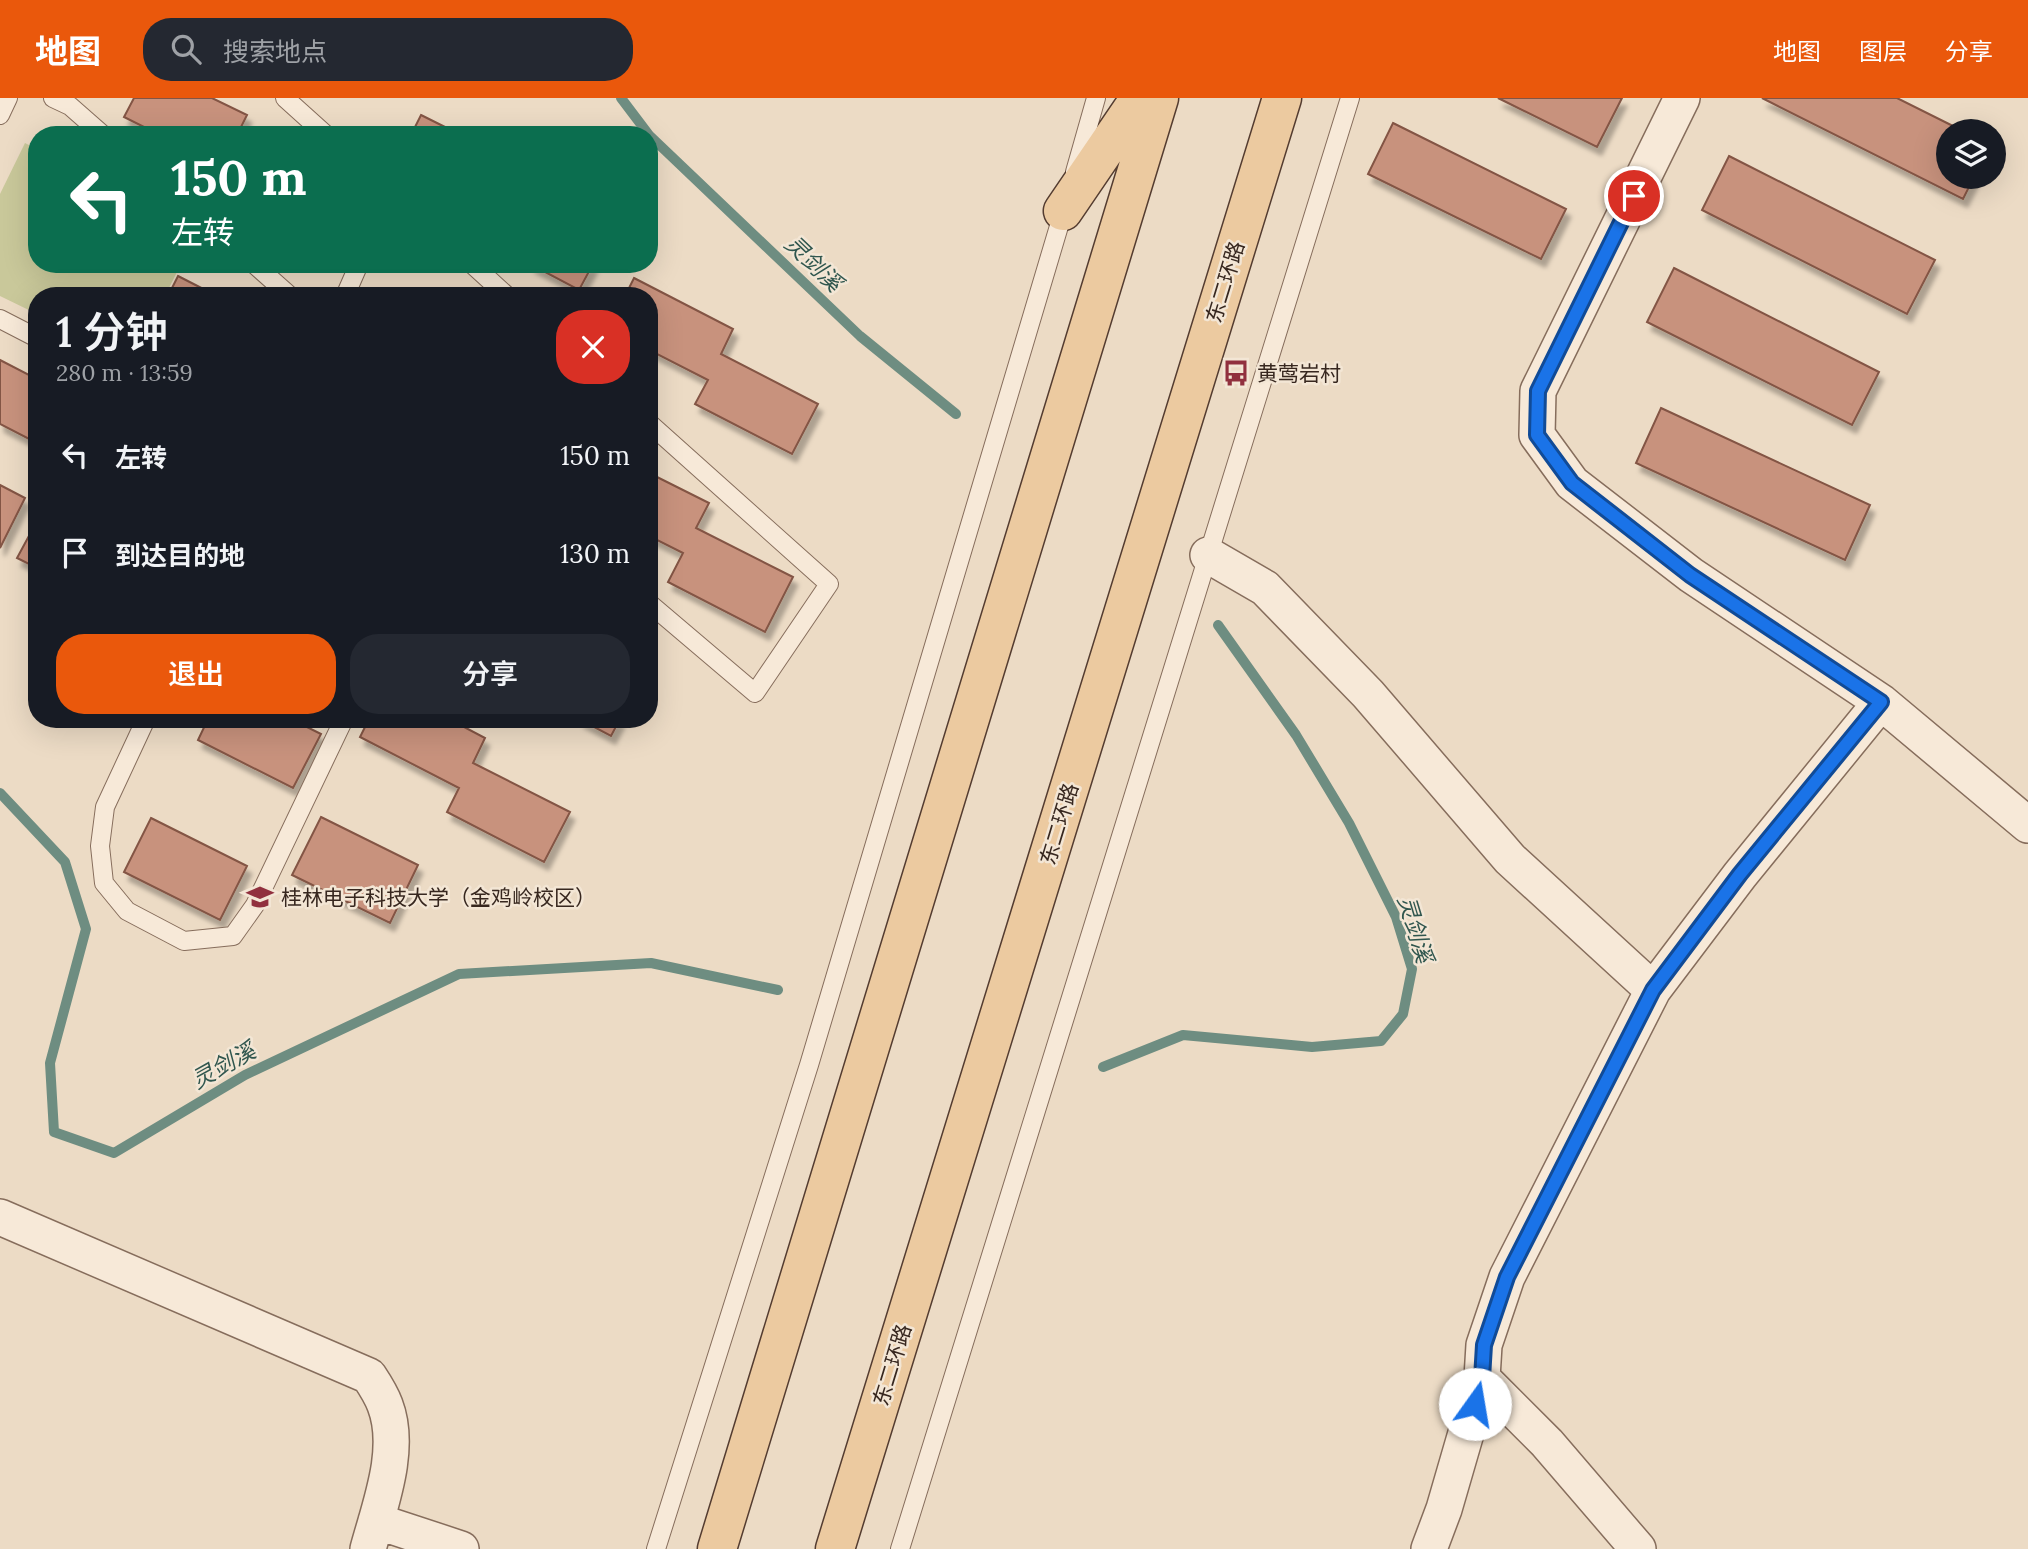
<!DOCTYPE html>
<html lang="zh">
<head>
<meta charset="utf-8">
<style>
	:root { --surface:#171b24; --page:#242831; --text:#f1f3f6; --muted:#9ea1a6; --accent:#ea580c }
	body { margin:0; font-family:Lora,"Noto Sans SC",serif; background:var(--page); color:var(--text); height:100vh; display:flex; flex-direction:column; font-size:26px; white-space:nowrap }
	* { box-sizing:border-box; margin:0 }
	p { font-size:23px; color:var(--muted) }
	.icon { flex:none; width:38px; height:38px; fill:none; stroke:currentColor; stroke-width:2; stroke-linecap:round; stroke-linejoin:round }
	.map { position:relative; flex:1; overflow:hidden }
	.panel { position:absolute; left:28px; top:189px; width:630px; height:441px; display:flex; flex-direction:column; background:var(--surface); border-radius:28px; box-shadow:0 7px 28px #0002 }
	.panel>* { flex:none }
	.banner { position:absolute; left:28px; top:28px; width:630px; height:147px; border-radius:28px; box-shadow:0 7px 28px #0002; background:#0b6e4f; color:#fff; overflow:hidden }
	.tools { position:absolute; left:1936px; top:21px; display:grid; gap:14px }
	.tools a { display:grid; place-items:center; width:70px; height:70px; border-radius:50%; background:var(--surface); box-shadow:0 7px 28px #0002; font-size:35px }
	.pin { position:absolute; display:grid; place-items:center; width:60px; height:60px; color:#fff; margin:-30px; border:4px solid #fff; border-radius:50%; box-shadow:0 2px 7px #0007 }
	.me { position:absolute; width:77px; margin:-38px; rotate:13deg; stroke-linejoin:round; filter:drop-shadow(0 0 5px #0008) }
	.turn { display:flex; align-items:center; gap:24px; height:147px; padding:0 28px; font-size:32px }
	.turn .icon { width:91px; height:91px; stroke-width:2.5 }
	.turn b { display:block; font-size:49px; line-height:60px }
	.round { display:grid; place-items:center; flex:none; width:74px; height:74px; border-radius:28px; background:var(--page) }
	.head { display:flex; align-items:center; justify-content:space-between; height:119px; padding:0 28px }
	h1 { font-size:42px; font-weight:600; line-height:52px }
	.action { display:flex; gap:14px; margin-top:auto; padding:14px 28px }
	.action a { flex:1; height:80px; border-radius:28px; background:var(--accent); color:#fff; font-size:28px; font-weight:600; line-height:80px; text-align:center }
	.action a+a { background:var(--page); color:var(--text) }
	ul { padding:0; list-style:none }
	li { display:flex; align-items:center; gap:21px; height:98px; padding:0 28px }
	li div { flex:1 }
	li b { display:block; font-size:26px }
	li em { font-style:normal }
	header { display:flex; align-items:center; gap:42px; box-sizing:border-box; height:98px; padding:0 35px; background:var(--accent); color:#fff }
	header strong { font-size:33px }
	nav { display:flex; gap:38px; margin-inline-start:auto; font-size:24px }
	.search { width:490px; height:63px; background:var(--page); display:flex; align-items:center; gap:18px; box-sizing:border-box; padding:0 24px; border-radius:28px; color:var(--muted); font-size:26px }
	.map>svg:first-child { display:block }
	.green { fill:#c9c89a }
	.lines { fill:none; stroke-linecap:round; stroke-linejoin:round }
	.stream { stroke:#6e8d81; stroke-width:10 }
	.building { fill:#c8927d; stroke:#835444; stroke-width:2; filter:url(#shadow) }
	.lane-casing { stroke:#866d5c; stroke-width:20 }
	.street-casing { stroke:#866d5c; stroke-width:38 }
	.primary-casing { stroke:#543c30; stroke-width:41 }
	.lane { stroke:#f7e9d8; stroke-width:18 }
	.street { stroke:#f7e9d8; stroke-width:35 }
	.primary { stroke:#eccaa0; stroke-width:38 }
	.route-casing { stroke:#114b97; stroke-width:18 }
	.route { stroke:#1a73e8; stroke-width:12 }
	.labels { text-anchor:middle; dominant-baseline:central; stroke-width:5; stroke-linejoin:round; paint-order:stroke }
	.street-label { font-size:21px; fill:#37271f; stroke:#f3e6d5 }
	.poi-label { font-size:21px; fill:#37271f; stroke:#f3e6d5; text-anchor:start }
	.water-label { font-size:23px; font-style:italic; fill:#30564e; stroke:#f3e6d5 }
</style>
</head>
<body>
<header>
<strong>地图</strong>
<div class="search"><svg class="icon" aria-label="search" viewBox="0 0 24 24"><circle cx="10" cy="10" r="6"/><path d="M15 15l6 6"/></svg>搜索地点</div>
<nav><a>地图</a><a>图层</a><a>分享</a></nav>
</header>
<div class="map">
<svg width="2028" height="1451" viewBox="0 0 2028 1451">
	<defs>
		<filter id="shadow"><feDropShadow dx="4.5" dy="8" stdDeviation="2" flood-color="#0004"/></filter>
	</defs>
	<rect width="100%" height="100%" fill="#ecdbc5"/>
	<!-- green -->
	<path class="green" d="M25 45 37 51V166H181L165 198H37V216L0 198V96Z"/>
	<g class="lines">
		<!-- stream -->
		<path class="stream" d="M621 0 649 37
			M649 37 860 238 956 316
			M0 695 65 764 86 831 50 965 54 1034 114 1055 245 977 459 876 651 865 778 892
			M1103 969 1183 937 1312 949 1381 943 1403 916 1412 871 1396 819 1349 725 1296 637 1218 527"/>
	</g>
	<!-- building -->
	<path class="building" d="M134 0H212L247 17 237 37H160L124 19Z
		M1498 0H1622L1597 49Z
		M1762 0H1897L1963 33H1948V79H1974L1963 101Z
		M421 17 461 37H411Z
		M1393 25 1566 111 1541 161 1368 76Z
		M1729 58 1935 162 1907 216 1702 112Z
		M530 166H593L579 192Z
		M1674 170 1879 274 1852 327 1647 224Z
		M178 178 217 198H168Z
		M634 180 733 231 721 256 818 306 792 356 695 306 708 282 649 252V198H625Z
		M0 262 37 281V345L0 326Z
		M1661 310 1870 407 1845 462 1636 365Z
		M649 375 709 405 696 430 793 479 765 534 668 484 683 455 649 438Z
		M0 387 25 400 0 450Z
		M37 423V470L17 460Z
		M208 621H291L321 636 293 690 198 642Z
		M369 621H449L485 640 473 665 570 714 544 764 447 714 459 690 360 639Z
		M579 621H620L611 638Z
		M321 719 418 767 390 825 292 777Z
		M151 720 247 768 220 822 124 774Z"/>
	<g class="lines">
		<!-- lane casing -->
		<g class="lane-casing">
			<path id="lane" d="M53 0 70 8 103 37
				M285 0 326 37
				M0 17 8 0
				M1075 74 1096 0
				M254 166 290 198
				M472 166 507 198
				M345 198 359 166
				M0 221 37 240
				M649 325 829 486 755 595 649 505
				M146 621 105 709 100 748 104 785 127 813 184 843 233 838 255 807 344 621
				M656 1451 809 967 1065 108
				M900 1451 1350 0"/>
		</g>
		<!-- street casing -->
		<g class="street-casing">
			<path id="street" d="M1682 0 1538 293 1537 337 1572 385 1691 477 1881 604 2028 727
				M1208 457 1265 490 1368 596 1510 761 1653 892
				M0 1119 369 1278C375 1287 381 1296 385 1307 402 1351 380 1407 368 1451
				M376 1423 461 1451
				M1429 1451 1444 1411 1482 1280
				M1638 1451 1547 1345 1482 1280 1484 1247 1507 1179 1653 892 1740 777 1881 604"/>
		</g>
		<!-- primary casing -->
		<g class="primary-casing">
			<path id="primary" d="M1063 113 1140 0
				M717 1451 1159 0
				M835 1451 1282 0"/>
		</g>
		<!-- lane -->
		<use href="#lane" class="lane"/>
		<!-- street -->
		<use href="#street" class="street"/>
		<!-- primary -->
		<use href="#primary" class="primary"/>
	</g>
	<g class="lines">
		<!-- route casing -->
		<g class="route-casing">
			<path id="route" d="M1475 1306 1482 1280 1484 1247 1507 1179 1653 892 1740 776 1881 604 1690 477 1572 385 1537 337 1538 293 1634 98"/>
		</g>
		<!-- route -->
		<use href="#route" class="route"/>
	</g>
	<!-- icons -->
	<defs>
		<g id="bus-bare" transform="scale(2.1)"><path d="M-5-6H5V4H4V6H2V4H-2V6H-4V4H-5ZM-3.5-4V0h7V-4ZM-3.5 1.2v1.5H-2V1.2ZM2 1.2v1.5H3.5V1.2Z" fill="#91303e" stroke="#f3e6d5" stroke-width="2.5" paint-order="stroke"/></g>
		<g id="university-bare" transform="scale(2.1)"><path d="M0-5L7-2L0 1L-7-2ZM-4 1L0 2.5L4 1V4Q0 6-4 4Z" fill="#91303e" stroke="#f3e6d5" stroke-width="2.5" paint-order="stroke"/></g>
	</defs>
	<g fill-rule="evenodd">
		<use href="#bus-bare" x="1236" y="275"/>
		<use href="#university-bare" x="260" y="799"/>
	</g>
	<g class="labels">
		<!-- street labels -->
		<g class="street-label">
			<text transform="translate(1225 184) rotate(-73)">东二环路</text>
			<text transform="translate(1059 726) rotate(-73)">东二环路</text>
			<text transform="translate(892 1267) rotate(-73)">东二环路</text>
		</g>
		<!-- poi labels -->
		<g class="poi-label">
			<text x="1257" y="275">黄莺岩村</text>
			<text x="281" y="799">桂林电子科技大学（金鸡岭校区）</text>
		</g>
		<!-- water labels -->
		<g class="water-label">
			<text transform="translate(814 165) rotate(44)">灵剑溪</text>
			<text transform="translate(1416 831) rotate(73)">灵剑溪</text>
			<text transform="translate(223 967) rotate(-29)">灵剑溪</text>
		</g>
	</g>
</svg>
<div class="tools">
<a><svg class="icon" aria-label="layers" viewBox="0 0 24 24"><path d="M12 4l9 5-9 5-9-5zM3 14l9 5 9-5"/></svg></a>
</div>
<div class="pin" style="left:1634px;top:98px;background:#d93025"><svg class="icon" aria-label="arrive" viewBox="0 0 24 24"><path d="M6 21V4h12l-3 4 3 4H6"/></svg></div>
<svg class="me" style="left:1475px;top:1306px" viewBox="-20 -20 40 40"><circle r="19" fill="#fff"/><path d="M0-13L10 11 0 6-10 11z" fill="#1a73e8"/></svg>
<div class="banner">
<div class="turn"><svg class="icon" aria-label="left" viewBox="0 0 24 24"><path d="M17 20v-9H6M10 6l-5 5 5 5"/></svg><div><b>150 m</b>左转</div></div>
</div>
<section class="panel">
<div class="head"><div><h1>1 分钟</h1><p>280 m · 13:59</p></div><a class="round" style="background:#d93025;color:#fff"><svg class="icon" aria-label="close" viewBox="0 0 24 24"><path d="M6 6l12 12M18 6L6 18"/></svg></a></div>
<ul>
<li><svg class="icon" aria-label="left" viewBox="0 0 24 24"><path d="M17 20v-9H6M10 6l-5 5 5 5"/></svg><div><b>左转</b></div><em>150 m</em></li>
<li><svg class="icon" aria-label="arrive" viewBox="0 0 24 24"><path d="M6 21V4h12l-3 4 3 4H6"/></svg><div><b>到达目的地</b></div><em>130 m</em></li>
</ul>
<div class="action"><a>退出</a><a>分享</a></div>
</section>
</div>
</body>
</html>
